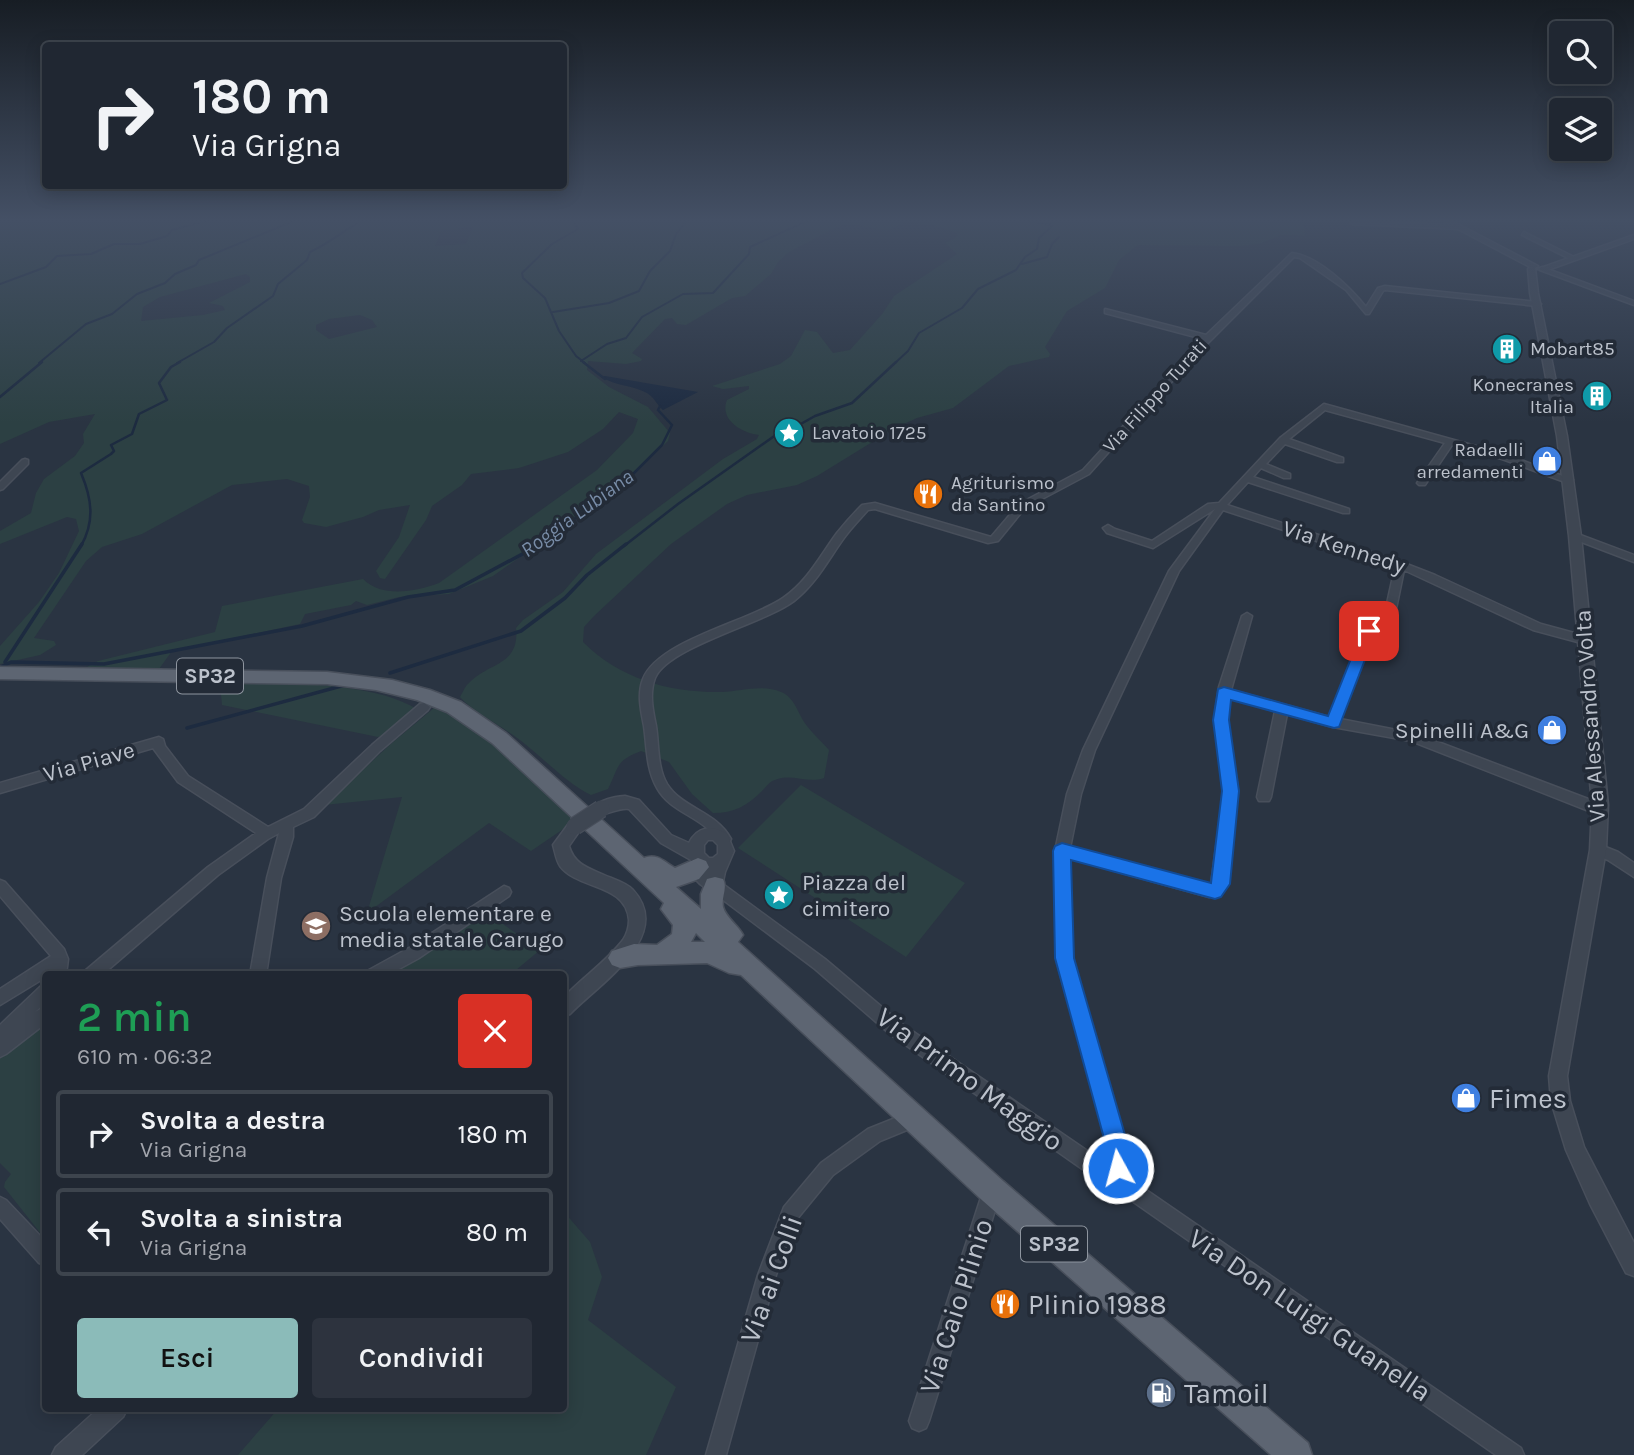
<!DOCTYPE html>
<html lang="it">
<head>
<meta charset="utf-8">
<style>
	:root { --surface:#202732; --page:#2d333e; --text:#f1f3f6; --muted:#a2a5ac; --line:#3d444d; --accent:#8bbbb9 }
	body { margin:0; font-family:Karla,sans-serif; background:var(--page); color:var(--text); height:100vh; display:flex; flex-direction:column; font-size:26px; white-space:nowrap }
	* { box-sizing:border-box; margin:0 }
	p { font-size:23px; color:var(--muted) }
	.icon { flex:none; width:38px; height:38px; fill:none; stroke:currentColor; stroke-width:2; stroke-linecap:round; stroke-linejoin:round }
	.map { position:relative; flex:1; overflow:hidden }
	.sheet { position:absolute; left:42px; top:971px; width:525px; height:441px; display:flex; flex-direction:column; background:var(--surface); border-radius:7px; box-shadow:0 4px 18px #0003,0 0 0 2px var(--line) }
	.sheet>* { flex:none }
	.banner { position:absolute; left:42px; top:42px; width:525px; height:147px; border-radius:7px; box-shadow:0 4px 18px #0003,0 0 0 2px var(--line); background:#202732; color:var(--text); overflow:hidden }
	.fabs { position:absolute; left:1549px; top:21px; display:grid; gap:14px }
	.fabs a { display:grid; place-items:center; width:63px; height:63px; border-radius:7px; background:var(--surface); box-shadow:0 4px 18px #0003,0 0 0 2px var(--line); font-size:35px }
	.pin { position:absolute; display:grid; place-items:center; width:60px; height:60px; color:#fff; margin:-30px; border-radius:14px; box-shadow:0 4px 10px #0006 }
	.me { position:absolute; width:77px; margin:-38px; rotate:353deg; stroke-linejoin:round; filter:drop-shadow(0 0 5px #0008) }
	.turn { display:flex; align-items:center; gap:24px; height:147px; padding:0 35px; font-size:32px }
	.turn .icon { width:91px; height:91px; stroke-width:2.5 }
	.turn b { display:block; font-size:49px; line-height:60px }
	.round { display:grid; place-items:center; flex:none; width:74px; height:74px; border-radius:7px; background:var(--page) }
	.headline { display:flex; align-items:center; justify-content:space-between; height:119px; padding:0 35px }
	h1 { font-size:42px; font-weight:600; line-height:52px; color:#1e9e55 }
	.button { display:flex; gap:14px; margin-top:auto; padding:14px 35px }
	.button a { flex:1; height:80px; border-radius:7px; background:var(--accent); color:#111; font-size:28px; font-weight:600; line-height:80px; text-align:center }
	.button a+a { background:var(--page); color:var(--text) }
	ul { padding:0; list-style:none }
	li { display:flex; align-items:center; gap:21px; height:88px; margin:0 14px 10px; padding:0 21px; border:4px solid var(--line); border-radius:7px }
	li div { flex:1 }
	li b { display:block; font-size:26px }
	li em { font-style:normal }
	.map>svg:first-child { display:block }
	.green { fill:#2c4043; fill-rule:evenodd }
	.water { fill:#1d2b40 }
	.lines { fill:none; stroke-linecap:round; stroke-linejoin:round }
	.stream-far2 { stroke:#1d2b40; stroke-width:2 }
	.stream-far1 { stroke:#1d2b40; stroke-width:2.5 }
	.stream { stroke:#1d2b40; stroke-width:3.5 }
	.minor-casing { stroke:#484f5b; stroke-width:3 }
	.tertiary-casing { stroke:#484f5b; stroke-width:3 }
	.primary-casing { stroke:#484f5b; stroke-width:3 }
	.minor { fill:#3e4652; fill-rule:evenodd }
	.tertiary { fill:#3e4652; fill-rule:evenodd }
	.primary { fill:#5d6572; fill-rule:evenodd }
	.tertiary-bridge-casing { stroke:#484f5b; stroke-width:19; stroke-linecap:butt }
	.tertiary-bridge { stroke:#3e4652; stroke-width:17 }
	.route { fill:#1a73e8; stroke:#114b97; stroke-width:2 }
	.labels { text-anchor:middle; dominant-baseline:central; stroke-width:7; stroke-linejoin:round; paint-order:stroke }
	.far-poi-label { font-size:19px; fill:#bcc2cc; stroke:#232b37; text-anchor:start }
	.far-street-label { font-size:19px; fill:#bcc2cc; stroke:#232b37 }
	.far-water-label { font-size:21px; font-style:italic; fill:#788ca7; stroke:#232b37 }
	.shield { fill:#232b37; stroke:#8e959f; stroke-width:2 }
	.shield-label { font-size:21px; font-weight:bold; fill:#bcc2cc }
	.street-label { font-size:23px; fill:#bcc2cc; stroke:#232b37 }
	.poi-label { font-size:23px; fill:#bcc2cc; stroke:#232b37; text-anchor:start }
	.near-street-label { font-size:28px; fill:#bcc2cc; stroke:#232b37 }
	.near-poi-label { font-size:28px; fill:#bcc2cc; stroke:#232b37; text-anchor:start }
</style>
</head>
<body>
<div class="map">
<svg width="1634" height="1455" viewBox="0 0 1634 1455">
	<rect width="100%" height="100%" fill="#2a3442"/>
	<!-- green -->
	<path class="green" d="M0 220H1303L1305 236 1281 235 1259 244 1239 246 1138 245 1119 260 1105 288 1067 311 1045 347 1050 354 1049 357 1009 366 953 408 917 418 895 428 817 476 797 485 747 495 727 504 671 544 594 616 584 627 583 642C620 679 670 693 722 692 741 691 763 684 781 692 795 697 798 715 807 726 813 734 822 742 829 750L824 778C807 784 792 773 775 780 770 781 766 787 762 791 747 806 734 813 713 813L692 794 669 762 641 751C615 761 619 767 608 789L591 795C564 782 539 753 513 735 495 722 475 713 460 697 463 692 465 686 469 683 489 662 520 666 516 628L523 620 563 592 596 554 723 459 757 439 759 435C742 433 719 420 727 400L749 389V386L723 389 712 386 780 364 791 356 805 330 817 332 833 353 850 350 883 313 894 296 957 254 945 243 958 236 957 233 932 225 906 222 887 231 853 224 839 226 789 252 778 262 771 274 745 296 732 298 686 325 677 324 672 318 665 319 632 353 642 359 641 361 626 364 588 361 587 370 609 387 648 407 670 433 668 441 621 486 493 576 449 594 399 597 367 605 356 601 351 605 305 614 300 624 172 651 159 669 87 667 98 661 215 632 222 606 363 579C382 598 415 592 439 583L597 470 633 433 638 419 619 412 603 429 568 452 519 468 471 474 462 485 432 506 426 520 385 579 380 578 376 571 399 537 410 505 379 510 363 517 326 527 304 523 302 520 310 497 309 486 287 479 232 485 142 534 102 547 86 561 34 638 54 641 56 645 40 655 0 664V646L39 602 59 573 79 531 76 519 67 517 0 544V531L31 513 36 493 44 479 75 456 84 443 83 434 95 414 49 422 0 444ZM473 227 466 244 435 246 441 231ZM246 274 250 277V282L209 303 223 306 225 310 203 315 141 321 143 307 160 297ZM360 315 372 320 377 327 329 339 316 330V325L329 319Z
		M220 684C279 684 365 679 417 709L387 734 378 737 222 705Z
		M434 708C492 731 533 778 578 819L531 851 489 823 367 913 402 797 324 805 392 743Z
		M801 785 965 883 906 957 738 848Z
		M484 911 540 950 510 975H388C424 958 454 936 484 911Z
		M45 1018V1239L4 1187 5 1182 11 1174 0 1163V1056Z
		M564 1212 590 1242 602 1277 588 1320 676 1387 646 1455H238L278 1409H564Z"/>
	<!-- water -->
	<path class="water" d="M605 376 698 392 663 410C657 405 654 397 647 393 633 385 615 386 602 377Z"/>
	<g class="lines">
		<!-- stream-far2 -->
		<path class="stream-far2" d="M192 220 204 221
			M573 220 578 229 552 244 522 273 523 278 545 298 559 331 576 356 585 363
			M1025 220 1050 225
			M1022 264 1047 257 1052 244 1059 237
			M0 284 46 267 57 256 91 254 114 244H140L167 236 172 230 210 220
			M553 312 609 303 639 291 650 271 670 251 676 234 687 220
			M581 361 607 344 626 338 642 317 683 294 713 293 749 254 750 247 809 220
			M39 363 86 324 112 314 137 294 165 283 175 274 196 265 199 260 296 220
			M177 363 214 342 227 328 273 296 278 284 307 260 310 252C330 243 344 230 363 220
			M895 363 908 351 919 333 962 308 978 289 1016 270 1025 257 1037 249 1039 238 1052 226 1046 220"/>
		<!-- stream-far1 -->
		<path class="stream-far1" d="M583 362 605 379
			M0 397 42 362
			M790 430 815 416 852 403 896 362
			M81 546C95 521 92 499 81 473L111 454 114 451 111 445 132 434 139 414 167 400 159 383 171 367 180 362
			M538 546 629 478 662 445 672 425 658 410 660 406
			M624 546 678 504 780 432"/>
		<!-- stream -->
		<path class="stream" d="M5 662 82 544
			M3 666 11 662 104 664 302 626 408 597 455 590 541 544
			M390 673 521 631 565 598 587 575 626 544
			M187 728 345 685"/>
		<!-- minor casing -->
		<g class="minor-casing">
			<path id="minor" d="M1353 221 1459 225 1462 227 1459 229 1351 224Z
				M1524 232 1574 257 1575 258 1570 259 1522 235Z
				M1292 253C1318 256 1350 287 1366 307L1378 288 1385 286 1537 302 1541 304 1537 306 1385 290 1383 291 1369 314H1366L1346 290 1300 258 1294 257 1193 358 1089 474 1025 508 998 541 988 543 875 509 868 510C860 519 851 528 844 538 828 560 816 584 794 601 763 624 668 647 655 678 649 694 653 711 656 726 659 744 657 767 667 784 683 809 716 811 731 839L729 843 724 844 719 843C706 817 671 814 657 788 646 769 647 747 644 726 641 711 637 694 643 679 659 640 748 622 783 598 807 582 820 556 837 533 845 523 853 514 862 505L875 503 991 537 1019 504 1083 470 1203 339 1105 313V309L1206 335Z
				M1542 267 1634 301V305L1540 270V268Z
				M1324 404 1508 455 1573 480 1571 482H1565L1502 459 1452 445 1425 485H1419L1417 483 1445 443 1325 410 1289 439 1343 458V462H1337L1285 444 1266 464 1290 474V478H1284L1261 468 1253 477 1349 509V513H1343L1248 482 1227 505 1404 563 1435 575 1541 624 1589 637 1591 640 1585 644 1533 630 1404 570 1396 609 1374 632 1340 719 1417 734 1604 805 1606 809 1604 813H1594L1411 741 1333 727 1287 714 1271 797 1269 801H1259L1257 797 1275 711 1229 698 1227 715 1238 791 1223 892 1209 897 1069 858 1072 958 1125 1142 1127 1161 1123 1174 1521 1448 1524 1455H1496L1102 1180 1088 1173 890 1034 815 969 710 890 708 886 710 882 715 880 720 882 825 959 902 1024 1108 1165 1107 1142 1056 958 1055 851 1067 794 1083 750 1169 571 1215 509 1153 548 1107 533 1103 528 1108 525 1115 529 1152 541 1208 504 1219 503 1280 438ZM1223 510 1395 567 1386 608 1363 631 1329 717 1231 690 1252 616 1247 613 1242 616 1219 687 1215 715 1224 791 1211 884 1209 885 1070 848 1081 794 1095 750 1179 571Z
				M25 459 28 460V464L3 489 0 490V482L22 460Z
				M1575 533 1634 555V562L1571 538 1570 536Z
				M424 703 430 707 428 710 380 751 314 817 293 827V837L281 878 266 975H250L267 878 279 833 268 839 218 875 102 975H84L86 970 208 867 256 833 178 782 153 748 0 793V783L159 737 163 739 165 746 188 776 268 827 304 809 372 745 420 704Z
				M1598 844 1618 852 1634 863V877L1608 860 1593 854 1591 850 1593 846Z
				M0 880 5 882 64 949 68 959 66 975H46V977L0 1005V989L51 956 0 896Z
				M504 886 509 888 511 892 509 896 419 958 388 975H367L369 970 409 948Z
				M46 984V1002L35 1012 46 1006V1023L6 1054 0 1057V1025L41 986Z
				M913 1111 919 1113 921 1119 919 1125 880 1141 833 1175 797 1219 776 1275 726 1455H706L758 1275 784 1207 821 1163 868 1129Z
				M992 1182 998 1185 1001 1191 929 1421 926 1428 919 1431 912 1428 909 1421 983 1191 986 1185Z
				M0 1197 6 1200 46 1242V1265L39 1263 0 1219Z"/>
		</g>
		<!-- tertiary casing -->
		<g class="tertiary-casing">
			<path id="tertiary" d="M1441 220H1450L1538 266 1535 268 1538 293 1567 436 1581 536 1608 805 1606 850 1567 1076 1570 1101 1584 1147 1634 1243V1276L1626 1273 1590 1204 1566 1150 1551 1101 1549 1076 1590 850 1592 805 1569 536 1557 436 1530 293 1528 269 1530 267Z
				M1634 235V239L1545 271 1538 269Z
				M625 796 639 800 671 835 689 843C697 827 712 824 727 834L734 851 725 872 721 891C711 894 695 883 692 872 691 872 691 861 691 860L661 843 629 809C617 807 607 817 596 813L593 809C599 799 615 797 625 796ZM708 840H713L718 845V854L713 858H709L704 853V845Z
				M575 820 580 822 583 826 569 846C574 864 588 868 604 875 613 879 627 883 633 890 675 936 599 984 570 1014L564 1016V997C582 978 607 961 623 940 627 934 629 927 629 920 626 883 578 890 560 866 556 860 555 851 553 845L570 822Z
				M98 1409H127L123 1417 82 1455H52L56 1447Z"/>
		</g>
		<!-- primary casing -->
		<g class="primary-casing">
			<path id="primary" d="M0 667 327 672 392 680 430 690 461 702 506 733 644 858C658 853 664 862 675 868L698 858 706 861 709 867 699 879 676 887 701 909V894L707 879 715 877 723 879C728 889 721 897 723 907 726 918 738 925 743 935L738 942 1003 1181 1308 1443 1312 1455H1271L983 1201 741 975 729 973 707 963 638 965 620 968 612 965 608 958 612 951 634 944 657 945 672 934 673 925 661 909 664 903 492 743 447 712 417 700 376 690 327 684 0 679ZM696 933 705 942H691Z"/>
		</g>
		<!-- minor -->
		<use href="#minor" class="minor"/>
		<!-- tertiary -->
		<use href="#tertiary" class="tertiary"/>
		<!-- primary -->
		<use href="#primary" class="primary"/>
		<!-- tertiary-bridge casing -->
		<g class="tertiary-bridge-casing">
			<path id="tertiary-bridge" d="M575 826 601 809"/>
		</g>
		<!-- tertiary-bridge -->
		<use href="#tertiary-bridge" class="tertiary-bridge"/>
	</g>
	<!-- sky -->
	<linearGradient id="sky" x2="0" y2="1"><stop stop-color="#171d24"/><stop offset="0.52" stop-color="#445065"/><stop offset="1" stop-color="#445065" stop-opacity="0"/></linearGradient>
	<rect width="1634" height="423" fill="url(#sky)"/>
	<!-- route -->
	<path class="route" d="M1369 626 1376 631 1339 727 1334 728 1231 700 1229 720 1239 791 1230 884 1221 897 1215 899 1071 860 1074 958 1127 1142 1129 1168 1126 1176 1118 1179 1110 1176 1106 1168 1105 1142 1055 958 1053 851 1055 846 1062 843 1211 883 1222 791 1213 720 1218 689 1224 687 1328 716 1362 631Z"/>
	<!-- icons -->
	<defs>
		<g id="building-disc" transform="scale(1.575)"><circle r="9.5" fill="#0f9aa8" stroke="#232b37"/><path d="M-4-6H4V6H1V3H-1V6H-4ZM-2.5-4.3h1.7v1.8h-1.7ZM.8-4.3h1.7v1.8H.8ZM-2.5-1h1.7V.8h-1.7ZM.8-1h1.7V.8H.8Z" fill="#fff"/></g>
		<g id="sight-disc" transform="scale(1.575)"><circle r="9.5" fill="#0f9aa8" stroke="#232b37"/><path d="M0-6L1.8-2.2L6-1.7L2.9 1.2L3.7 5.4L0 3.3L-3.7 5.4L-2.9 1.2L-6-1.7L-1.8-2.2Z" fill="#fff"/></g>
		<g id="shop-disc" transform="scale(1.575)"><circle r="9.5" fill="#3f7fe0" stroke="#232b37"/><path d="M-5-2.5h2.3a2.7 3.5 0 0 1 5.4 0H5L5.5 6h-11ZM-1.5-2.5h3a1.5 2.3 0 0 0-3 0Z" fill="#fff"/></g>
		<g id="restaurant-disc" transform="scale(1.575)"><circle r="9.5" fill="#e8710a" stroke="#232b37"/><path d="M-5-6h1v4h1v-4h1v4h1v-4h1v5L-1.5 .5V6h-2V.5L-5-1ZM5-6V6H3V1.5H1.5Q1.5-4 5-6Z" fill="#fff"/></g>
		<g id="school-disc" transform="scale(1.575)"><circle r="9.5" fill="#8d6e63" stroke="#232b37"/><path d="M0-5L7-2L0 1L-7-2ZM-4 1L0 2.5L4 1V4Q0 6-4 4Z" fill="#fff"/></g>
		<g id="fuel-disc" transform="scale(1.575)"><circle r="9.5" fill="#5c6f8a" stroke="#232b37"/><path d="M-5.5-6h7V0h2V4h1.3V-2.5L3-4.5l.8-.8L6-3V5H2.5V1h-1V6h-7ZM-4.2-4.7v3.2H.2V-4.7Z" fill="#fff"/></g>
	</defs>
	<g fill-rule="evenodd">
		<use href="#building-disc" x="1507" y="349"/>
		<use href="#building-disc" x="1597" y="396"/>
		<use href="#sight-disc" x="789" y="433"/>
		<use href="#shop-disc" x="1547" y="461"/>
		<use href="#restaurant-disc" x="928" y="494"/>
		<use href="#shop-disc" x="1552" y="730"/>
		<use href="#sight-disc" x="779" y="895"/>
		<use href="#school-disc" x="316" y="926"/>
		<use href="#shop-disc" x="1466" y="1098"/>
		<use href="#restaurant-disc" x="1005" y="1304"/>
		<use href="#fuel-disc" x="1161" y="1393"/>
	</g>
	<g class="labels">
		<!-- far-poi labels -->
		<g class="far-poi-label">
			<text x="1530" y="349">Mobart85</text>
			<text x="1574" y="385" text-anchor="end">Konecranes<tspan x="1574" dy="22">Italia</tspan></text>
			<text x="812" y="433">Lavatoio 1725</text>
			<text x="1524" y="450" text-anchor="end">Radaelli<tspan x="1524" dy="22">arredamenti</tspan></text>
			<text x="951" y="483">Agriturismo<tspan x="951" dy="22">da Santino</tspan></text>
		</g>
		<!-- far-street labels -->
		<g class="far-street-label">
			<text transform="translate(1155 396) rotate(-48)">Via Filippo Turati</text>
		</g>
		<!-- far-water labels -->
		<g class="far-water-label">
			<text transform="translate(577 513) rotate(-36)">Roggia Lubiana</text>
		</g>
		<!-- shield labels -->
		<g class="shield">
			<rect x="177" y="658.5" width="66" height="35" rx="5"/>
			<rect x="1021" y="1226.5" width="66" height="35" rx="5"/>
		</g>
		<g class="shield-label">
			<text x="210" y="676">SP32</text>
			<text x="1054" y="1244">SP32</text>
		</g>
		<!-- street labels -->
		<g class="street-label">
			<text transform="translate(1344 547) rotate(18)">Via Kennedy</text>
			<text transform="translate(1590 716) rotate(-94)">Via Alessandro Volta</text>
			<text transform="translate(89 762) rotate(-16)">Via Piave</text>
		</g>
		<!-- poi labels -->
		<g class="poi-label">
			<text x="1529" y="730" text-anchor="end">Spinelli A&amp;G</text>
			<text x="802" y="882">Piazza del<tspan x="802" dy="26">cimitero</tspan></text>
			<text x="339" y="913">Scuola elementare e<tspan x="339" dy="26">media statale Carugo</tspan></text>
		</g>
		<!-- near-street labels -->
		<g class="near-street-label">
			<text transform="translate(970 1079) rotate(36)">Via Primo Maggio</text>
			<text transform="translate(771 1279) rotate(-70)">Via ai Colli</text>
			<text transform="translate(956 1306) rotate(-72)">Via Caio Plinio</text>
			<text transform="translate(1310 1315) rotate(34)">Via Don Luigi Guanella</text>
		</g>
		<!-- near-poi labels -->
		<g class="near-poi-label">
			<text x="1489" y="1098">Fimes</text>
			<text x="1028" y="1304">Plinio 1988</text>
			<text x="1184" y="1393">Tamoil</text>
		</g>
	</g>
</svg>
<div class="fabs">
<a><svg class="icon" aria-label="search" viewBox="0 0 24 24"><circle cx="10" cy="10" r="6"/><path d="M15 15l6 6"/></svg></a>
<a><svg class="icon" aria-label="layers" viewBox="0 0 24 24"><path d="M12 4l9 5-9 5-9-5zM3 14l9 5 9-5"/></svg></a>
</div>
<div class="pin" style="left:1369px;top:631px;background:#d93025"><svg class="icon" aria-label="arrive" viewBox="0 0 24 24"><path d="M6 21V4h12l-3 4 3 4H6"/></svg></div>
<svg class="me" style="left:1118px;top:1168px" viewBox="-20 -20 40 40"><circle r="17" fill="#1a73e8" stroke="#fff" stroke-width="3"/><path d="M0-11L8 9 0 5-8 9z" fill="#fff"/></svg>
<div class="banner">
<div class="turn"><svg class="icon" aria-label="right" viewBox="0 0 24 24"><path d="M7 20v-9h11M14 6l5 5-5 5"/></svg><div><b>180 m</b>Via Grigna</div></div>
</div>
<section class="sheet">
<div class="headline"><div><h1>2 min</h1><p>610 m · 06:32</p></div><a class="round" style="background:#d93025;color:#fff"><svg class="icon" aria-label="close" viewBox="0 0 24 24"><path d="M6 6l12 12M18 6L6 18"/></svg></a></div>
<ul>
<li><svg class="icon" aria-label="right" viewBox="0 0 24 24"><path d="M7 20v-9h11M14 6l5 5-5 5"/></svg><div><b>Svolta a destra</b><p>Via Grigna</p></div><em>180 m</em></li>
<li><svg class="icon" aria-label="left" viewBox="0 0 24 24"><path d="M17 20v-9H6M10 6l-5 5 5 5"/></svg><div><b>Svolta a sinistra</b><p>Via Grigna</p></div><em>80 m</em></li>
</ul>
<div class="button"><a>Esci</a><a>Condividi</a></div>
</section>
</div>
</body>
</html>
